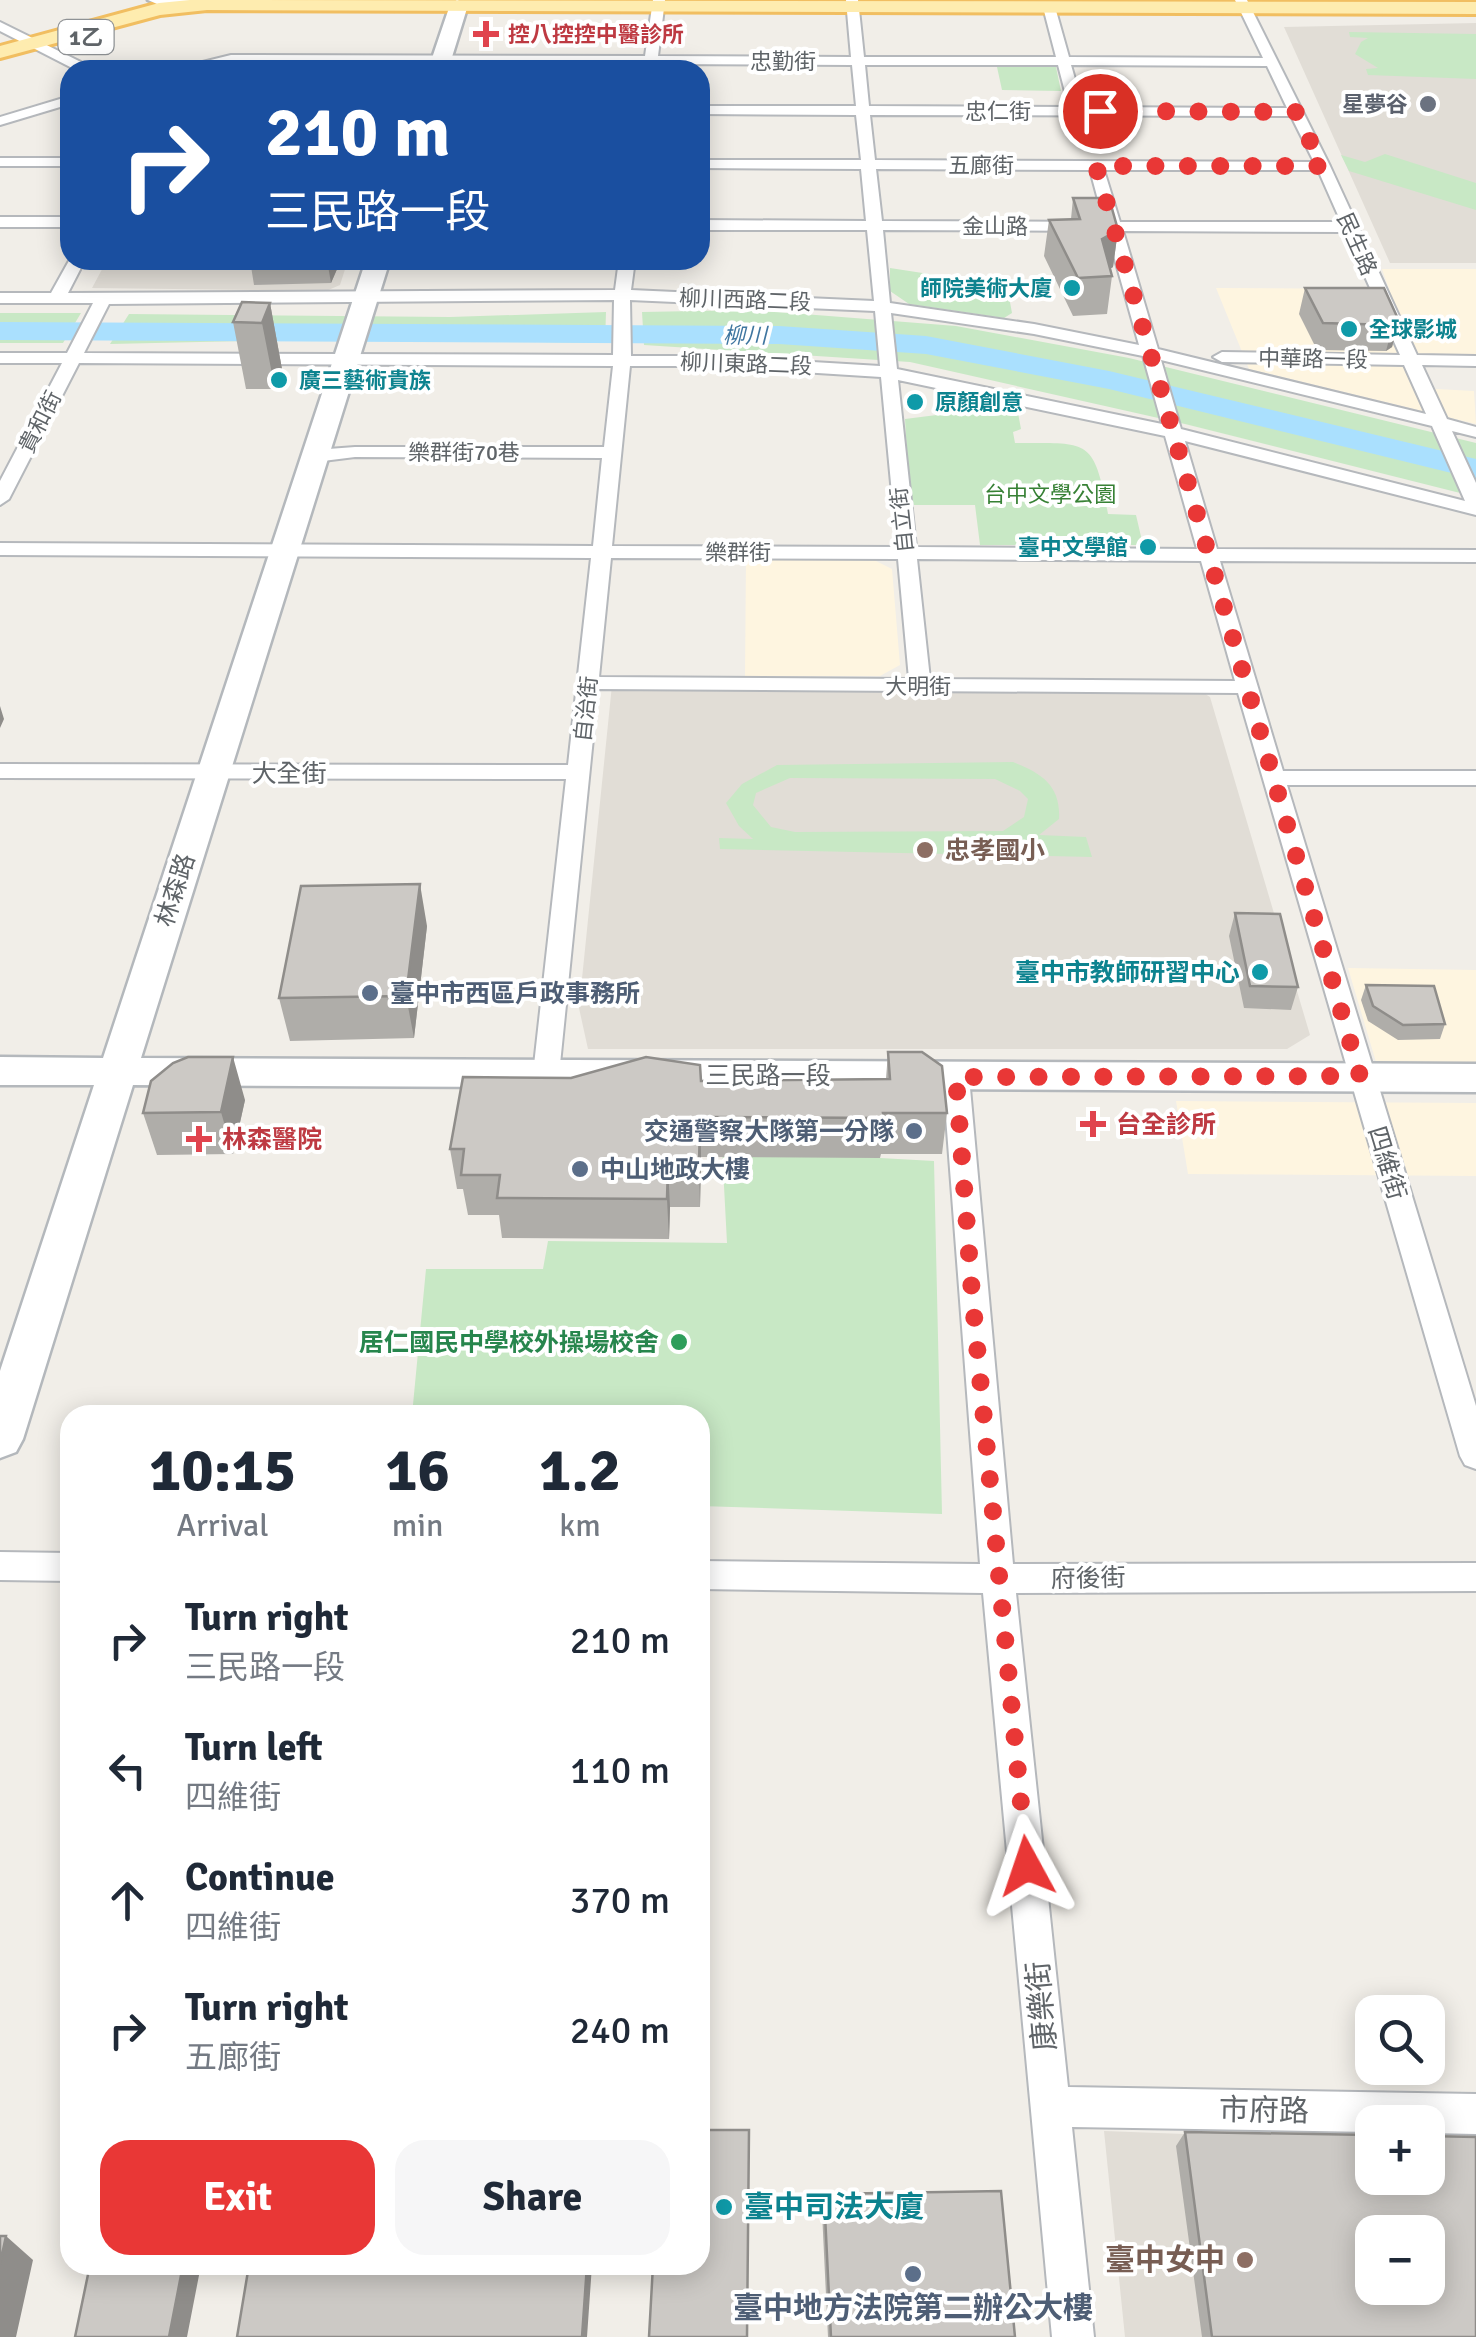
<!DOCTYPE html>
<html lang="en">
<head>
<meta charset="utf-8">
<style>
	:root { --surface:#fff; --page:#f6f6f7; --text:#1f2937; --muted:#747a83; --accent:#e93736 }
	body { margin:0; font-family:Signika,"Noto Sans TC",sans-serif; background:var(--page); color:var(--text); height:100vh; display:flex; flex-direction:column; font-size:38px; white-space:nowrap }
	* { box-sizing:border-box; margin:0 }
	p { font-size:32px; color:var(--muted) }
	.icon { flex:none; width:55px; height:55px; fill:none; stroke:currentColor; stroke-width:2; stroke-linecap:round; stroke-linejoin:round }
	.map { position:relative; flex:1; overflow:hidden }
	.drawer { position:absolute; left:60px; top:1405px; width:650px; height:870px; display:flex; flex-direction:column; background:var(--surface); border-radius:30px; box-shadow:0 5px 25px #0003 }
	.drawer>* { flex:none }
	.hud { position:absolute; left:60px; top:60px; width:650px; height:210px; border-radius:30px; box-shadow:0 5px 25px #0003; background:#1a4fa0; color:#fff; overflow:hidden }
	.controls { position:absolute; left:1355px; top:1995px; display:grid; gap:20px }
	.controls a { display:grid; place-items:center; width:90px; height:90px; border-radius:20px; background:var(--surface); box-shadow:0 5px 25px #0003; font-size:50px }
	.pin { position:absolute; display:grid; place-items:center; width:85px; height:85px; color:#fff; margin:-42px; border:5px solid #fff; border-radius:50%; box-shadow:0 2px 10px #0007 }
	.me { position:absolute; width:110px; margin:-55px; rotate:355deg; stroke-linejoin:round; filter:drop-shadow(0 0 8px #0008) }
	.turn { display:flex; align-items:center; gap:35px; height:210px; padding:0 40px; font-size:45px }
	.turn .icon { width:130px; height:130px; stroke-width:2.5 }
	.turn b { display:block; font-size:70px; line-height:85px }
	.eta { display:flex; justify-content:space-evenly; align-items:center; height:170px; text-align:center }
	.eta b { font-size:60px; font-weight:700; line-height:70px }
	.primary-button { display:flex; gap:20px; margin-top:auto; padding:20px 40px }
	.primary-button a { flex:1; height:115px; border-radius:30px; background:var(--accent); color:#fff; font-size:40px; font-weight:700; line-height:115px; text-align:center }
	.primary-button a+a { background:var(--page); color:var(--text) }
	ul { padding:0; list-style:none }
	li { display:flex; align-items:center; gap:30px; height:130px; padding:0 40px }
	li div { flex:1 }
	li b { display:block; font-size:38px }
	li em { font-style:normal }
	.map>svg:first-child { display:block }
	.commercial { fill:#fef5e0 }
	.education { fill:#e1ddd6; fill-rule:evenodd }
	.green { fill:#c8e8c5; fill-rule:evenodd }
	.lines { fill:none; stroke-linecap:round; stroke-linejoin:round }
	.river { fill:#aae0fe; fill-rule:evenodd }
	.minor-casing { stroke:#b5b8bc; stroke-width:4 }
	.secondary-casing { stroke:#b4b8bc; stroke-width:5 }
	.primary-casing { stroke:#f1be61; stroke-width:6 }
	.minor { fill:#fff; fill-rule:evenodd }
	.secondary { fill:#fff; fill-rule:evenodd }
	.primary { fill:#feecaf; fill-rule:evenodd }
	.wall { fill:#afada9 }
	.shaded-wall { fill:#8f8d8a }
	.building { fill:#ccc9c5; stroke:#8f8d8a; stroke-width:2.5; fill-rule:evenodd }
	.route { stroke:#e93736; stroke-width:18; stroke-dasharray:0 32.4 }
	.health-dot { fill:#e0444e; stroke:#fff; stroke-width:4 }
	.worship-dot { fill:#6b7280; stroke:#fff; stroke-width:4 }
	.culture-dot { fill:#0f9aa8; stroke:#fff; stroke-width:4 }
	.education-dot { fill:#8d6e63; stroke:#fff; stroke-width:4 }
	.service-dot { fill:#5c6f8a; stroke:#fff; stroke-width:4 }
	.leisure-dot { fill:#2e9e5b; stroke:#fff; stroke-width:4 }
	.labels { text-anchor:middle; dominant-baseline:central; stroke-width:8; stroke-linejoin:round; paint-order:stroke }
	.far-health-label { font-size:22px; font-weight:bold; fill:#be3a42; stroke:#fff; text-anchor:start }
	.shield { fill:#fff; stroke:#8f9295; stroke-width:2.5 }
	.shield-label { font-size:22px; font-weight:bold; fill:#5f6468 }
	.far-street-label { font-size:22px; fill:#5f6468; stroke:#fff }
	.far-worship-label { font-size:22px; font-weight:bold; fill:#5b616d; stroke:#fff; text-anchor:end }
	.far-culture-label { font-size:22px; font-weight:bold; fill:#0d838f; stroke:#fff; text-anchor:start }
	.far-water-label { font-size:22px; font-style:italic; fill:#3f76a0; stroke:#fff }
	.far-park-label { font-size:22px; fill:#378135; stroke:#fff }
	.street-label { font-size:25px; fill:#5f6468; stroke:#fff }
	.education-label { font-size:25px; font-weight:bold; fill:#785e54; stroke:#fff; text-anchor:start }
	.culture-label { font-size:25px; font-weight:bold; fill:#0d838f; stroke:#fff; text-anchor:end }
	.service-label { font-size:25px; font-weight:bold; fill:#4e5e75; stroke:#fff; text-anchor:start }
	.health-label { font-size:25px; font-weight:bold; fill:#be3a42; stroke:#fff; text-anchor:start }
	.leisure-label { font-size:25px; font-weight:bold; fill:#27864d; stroke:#fff; text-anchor:end }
	.near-street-label { font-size:30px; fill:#5f6468; stroke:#fff }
	.near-culture-label { font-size:30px; font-weight:bold; fill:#0d838f; stroke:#fff; text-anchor:start }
	.near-education-label { font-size:30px; font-weight:bold; fill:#785e54; stroke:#fff; text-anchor:end }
	.near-service-label { font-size:30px; font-weight:bold; fill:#4e5e75; stroke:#fff }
</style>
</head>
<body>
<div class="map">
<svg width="1476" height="2337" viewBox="0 0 1476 2337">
	<rect width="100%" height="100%" fill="#f1eee8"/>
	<!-- commercial -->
	<path class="commercial" d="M1382 269H1476V356L1402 355 1418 388 1474 391 1476 424 1249 369 1216 288 1389 289Z
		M746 558 872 559 892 569 900 665 880 676H745Z
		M1348 968 1476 970V1062H1376Z
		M1176 1101 1476 1103V1176L1188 1174Z"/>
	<!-- education -->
	<path class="education" d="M1476 23V263H1390L1284 27Z
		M107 260H348L340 285 326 291 92 288Z
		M612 685 1194 687 1210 697 1310 1035 1287 1049H588L579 1008Z
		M1104 2131 1372 2141V2178H1428L1476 2337H1125ZM1372 2232H1428V2288H1372Z"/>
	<!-- green -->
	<path class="green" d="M1349 32 1476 34V79L1368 75 1366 69 1378 68 1355 54 1361 42 1368 38 1350 37Z
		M997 67H1056L1061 91 1002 90Z
		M1385 154 1476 183V210L1349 171 1341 155 1365 162Z
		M890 268 1007 286 1012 313 1004 318 909 304 890 291Z
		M751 310 956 326 1129 358 1476 443V497L1185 424 910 362 644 345 642 312Z
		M606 312 605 343 328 339 110 344 129 314 450 317Z
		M0 313H81L63 343H0Z
		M1008 406 1018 413 1021 429 1013 432 1015 443C1089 443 1094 437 1108 514L1136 515 1143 545H980L975 505H910L905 419Z
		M1013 762C1042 773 1061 786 1059 819L1039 835 1086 837 1092 857 720 849 719 838 753 839 739 826 726 803 742 784 777 765ZM790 778 995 779 1020 791 1028 799 1024 817 1003 831 795 832 771 827 753 805 756 793Z
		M877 1120 880 1158 934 1161 942 1514 700 1506V1415H412L426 1269H543L548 1241 727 1243 722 1148Z"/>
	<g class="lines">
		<!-- river -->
		<path class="river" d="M0 322 779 326 926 336 1109 371 1476 459V479L1109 389 926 354 779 344 0 340Z"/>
		<!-- minor casing -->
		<g class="minor-casing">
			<path id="minor" d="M653 0H665L658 56 851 57 846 0H858L864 57H1056L1043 7 1049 3 1055 7 1069 57 1263 58 1235 0H1247L1330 166 1417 355 1476 356V366L1422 365 1447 419 1476 427V437L1452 431 1476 483V515L1185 441 1217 549 1476 550V562L1220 561 1283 771H1476V785H1287L1476 1406V1469L1465 1465 1460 1456 1238 693 598 689 559 1074 555 1081H537L533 1074 566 779 0 778V764L568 765 591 558 0 555V543L593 546 602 458 355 457 315 462 306 456 315 450 355 447H604L613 366 79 363 9 499 0 505V481L62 363H0V353H67L93 303H0V293H51L70 259 85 260 68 293 615 290 619 260H635L631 290 874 301 867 230H700V220L866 221 861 169 700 168V160H861L856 115 700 114V106H856L852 65 657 64V70H643L644 64 231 63 197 70H170L231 55 645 56ZM865 65H1058L1069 107 869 106ZM1071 65 1267 66 1287 108 1083 107ZM870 115 1291 116 1314 162 875 160ZM876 169 1090 170 1104 222 882 221ZM1104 170H1318L1341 222H1120ZM883 230 1107 231 1139 345 1034 324 890 303ZM1123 231 1345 232 1400 355 1222 352 1213 357 1222 362 1404 365 1426 414 1158 349ZM614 300 613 355 84 353 109 304ZM630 300 875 311 880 366 709 356H631ZM891 313 1034 334 1143 356 1162 424 897 369ZM1161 360 1432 426 1465 501 1181 429ZM630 366H709L881 377 897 547 612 546ZM898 380 1165 436 1197 549 916 547ZM611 558 898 559 909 679 599 677ZM917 559 1201 561 1235 681 930 679Z
				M0 22 91 67 93 70H76L0 31Z
				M70 96V104L0 125V117Z
				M0 158H70V166H0Z
				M0 217H70V227H0Z
				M956 1068 965 1070 969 1077 1013 1564 1476 1563V1591L1016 1593 1068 2087 1476 2094V2134L1428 2133V2122H1372V2132L1072 2127 1094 2337H1052L983 1593 700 1589V1561L980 1564 943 1077 947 1070Z
				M0 1552 70 1553V1581L0 1580Z"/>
		</g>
		<!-- secondary casing -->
		<g class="secondary-casing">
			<path id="secondary" d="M148 0H190L185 11H173Z
				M457 0 468 5 448 70H428L450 5Z
				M366 260H390L141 1058 1476 1064V1092L133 1085 23 1439 16 1452 0 1458V1371L94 1085H0V1057L103 1058Z"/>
		</g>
		<!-- primary casing -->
		<g class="primary-casing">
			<path id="primary" d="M190 0 1476 2V14L207 10 160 15 0 58V46L159 3Z"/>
		</g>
		<!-- minor -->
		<use href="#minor" class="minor"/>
		<!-- secondary -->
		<use href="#secondary" class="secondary"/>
		<!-- primary -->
		<use href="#primary" class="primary"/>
	</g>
	<!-- wall -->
	<path class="wall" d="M1073 198 1118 230 1113 267 1110 269 1112 276 1107 314 1073 316 1044 256 1049 220 1071 219Z
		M250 260H341L331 283 254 285Z
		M1305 288 1399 321 1392 347 1386 351 1317 350 1299 314Z
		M270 303 282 369 275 389H246L233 322Z
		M1235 913 1298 987 1291 1010 1244 1008 1229 936Z
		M427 926 414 1038 290 1041 279 998Z
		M1366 985 1445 1024 1440 1039 1398 1040 1368 1021 1361 1000Z
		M888 1052 947 1113 942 1154H881L880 1158 701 1157 700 1207H670L669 1239 502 1238 499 1215H468L463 1189H457L450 1149 886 1079Z
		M245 1100 233 1154 157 1155 143 1113Z
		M1185 2132 1476 2337H1202L1176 2146Z
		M824 2194 1015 2337H828L822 2212Z"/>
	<!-- shaded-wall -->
	<path class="shaded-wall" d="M1118 230 1113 267 1097 276 1102 239Z
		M327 260H341L331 283Z
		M270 303 282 369 275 389 262 323Z
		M1399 321 1392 347 1386 351 1393 325Z
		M0 706 4 719 0 728Z
		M420 884 427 926 414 1038 406 996Z
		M233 1057 245 1100 233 1154 221 1112Z
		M700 1117 701 1157 700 1207 699 1167Z
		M668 1166 670 1207 669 1239 667 1199Z
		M6 2236 33 2260 16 2337H0V2264Z
		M183 2265H201L187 2337H169Z
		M587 2265H592L587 2337H582Z"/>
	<!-- building -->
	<path class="building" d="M1073 198H1109L1118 230 1102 239 1112 276 1078 278 1049 220 1080 219Z
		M1305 288H1384L1399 321 1393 325 1323 323Z
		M242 302 270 303 262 323 233 322Z
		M420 884 406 996 279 998 301 886Z
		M1235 913 1280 914 1298 987 1250 986Z
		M1366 985 1434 986 1445 1024 1403 1025 1373 1006Z
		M888 1052H922L942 1066 947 1113H883L884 1118 700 1117 699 1167 668 1166 667 1199 497 1198 500 1175H461L464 1149H450L463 1077 571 1078 646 1057 700 1065 701 1081 890 1079Z
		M188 1057H233L221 1112 143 1113 151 1081 173 1063Z
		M700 2130H749L747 2337H649L653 2265H700Z
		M1185 2132 1372 2135V2178H1428V2136L1476 2137V2337H1212ZM1372 2232H1428V2288H1372Z
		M1001 2191 1015 2337H831L824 2194Z
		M0 2236H6L0 2264Z
		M90 2265H183L169 2337H75Z
		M249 2265H587L582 2337H237Z"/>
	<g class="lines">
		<!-- route -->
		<path class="route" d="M1027 1866 972 1294 956 1077 1360 1076 1096 166H1322L1296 112 1100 111"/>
	</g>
	<!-- markers -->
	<g class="health-dot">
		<path d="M481 19h10v10h10v10h-10v10h-10v-10h-10v-10h10z"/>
		<path d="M1088 1109h10v10h10v10h-10v10h-10v-10h-10v-10h10z"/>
		<path d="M194 1124h10v10h10v10h-10v10h-10v-10h-10v-10h10z"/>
	</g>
	<circle class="worship-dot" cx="1428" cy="104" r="10"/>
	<g class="culture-dot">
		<circle cx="1072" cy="288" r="10"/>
		<circle cx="1349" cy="329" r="10"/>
		<circle cx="279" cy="380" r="10"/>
		<circle cx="915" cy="402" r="10"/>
		<circle cx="1148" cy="547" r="10"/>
		<circle cx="1260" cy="972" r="10"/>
		<circle cx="724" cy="2207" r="10"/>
	</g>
	<g class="education-dot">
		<circle cx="925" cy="850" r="10"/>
		<circle cx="1245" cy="2260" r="10"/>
	</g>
	<g class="service-dot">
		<circle cx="370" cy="993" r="10"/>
		<circle cx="914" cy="1131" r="10"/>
		<circle cx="580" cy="1169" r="10"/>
		<circle cx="913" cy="2274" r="10"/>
	</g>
	<circle class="leisure-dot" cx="679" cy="1342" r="10"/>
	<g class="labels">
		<!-- far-health labels -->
		<g class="far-health-label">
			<text x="508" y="34">控八控控中醫診所</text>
		</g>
		<!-- shield labels -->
		<rect class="shield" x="58.5" y="20" width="55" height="34" rx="8"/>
		<g class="shield-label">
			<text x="86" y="37">1乙</text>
		</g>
		<!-- far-street labels -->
		<g class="far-street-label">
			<text x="783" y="61">忠勤街</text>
			<text x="998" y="111">忠仁街</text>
			<text x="981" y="165">五廊街</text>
			<text x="995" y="226">金山路</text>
			<text transform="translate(1357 244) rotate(66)">民生路</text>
			<text transform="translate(745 300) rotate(2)">柳川西路二段</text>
			<text transform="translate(1313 359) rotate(1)">中華路一段</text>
			<text transform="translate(746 364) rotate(2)">柳川東路二段</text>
			<text transform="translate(40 422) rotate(-63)">貴和街</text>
			<text x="464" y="452">樂群街70巷</text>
			<text transform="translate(902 520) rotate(-96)">自立街</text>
			<text x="738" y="552">樂群街</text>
			<text x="918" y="686">大明街</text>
			<text transform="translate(586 709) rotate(-84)">自治街</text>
		</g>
		<!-- far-worship labels -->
		<g class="far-worship-label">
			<text x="1408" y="104">星夢谷</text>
		</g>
		<!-- far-culture labels -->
		<g class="far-culture-label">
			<text x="1052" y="288" text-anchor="end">師院美術大廈</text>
			<text x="1369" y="329">全球影城</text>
			<text x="299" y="380">廣三藝術貴族</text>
			<text x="935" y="402">原顏創意</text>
			<text x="1128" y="547" text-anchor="end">臺中文學館</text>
		</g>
		<!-- far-water labels -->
		<g class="far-water-label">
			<text x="745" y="335">柳川</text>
		</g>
		<!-- far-park labels -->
		<g class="far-park-label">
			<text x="1050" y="494">台中文學公園</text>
		</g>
		<!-- street labels -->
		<g class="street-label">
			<text x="289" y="773">大全街</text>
			<text transform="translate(175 890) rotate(-72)">林森路</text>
			<text x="768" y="1075">三民路一段</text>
			<text transform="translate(1387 1163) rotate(73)">四維街</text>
			<text transform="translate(1088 1578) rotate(-1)">府後街</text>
		</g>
		<!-- education labels -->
		<g class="education-label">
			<text x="945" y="850">忠孝國小</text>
		</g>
		<!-- culture labels -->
		<g class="culture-label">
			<text x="1240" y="972">臺中市教師研習中心</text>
		</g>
		<!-- service labels -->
		<g class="service-label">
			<text x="390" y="993">臺中市西區戶政事務所</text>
			<text x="894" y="1131" text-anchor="end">交通警察大隊第一分隊</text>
			<text x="600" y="1169">中山地政大樓</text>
		</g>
		<!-- health labels -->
		<g class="health-label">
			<text x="1116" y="1124">台全診所</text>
			<text x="222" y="1139">林森醫院</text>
		</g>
		<!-- leisure labels -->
		<g class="leisure-label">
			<text x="659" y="1342">居仁國民中學校外操場校舍</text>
		</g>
		<!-- near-street labels -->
		<g class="near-street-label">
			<text transform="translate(1042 2006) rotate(-95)">康樂街</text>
			<text transform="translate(1264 2111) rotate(1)">市府路</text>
		</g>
		<!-- near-culture labels -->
		<g class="near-culture-label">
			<text x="744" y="2207">臺中司法大廈</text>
		</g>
		<!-- near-education labels -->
		<g class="near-education-label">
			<text x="1225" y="2260">臺中女中</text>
		</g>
		<!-- near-service labels -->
		<g class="near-service-label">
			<text x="913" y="2308">臺中地方法院第二辦公大樓</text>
		</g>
	</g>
</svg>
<div class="controls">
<a><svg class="icon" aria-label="search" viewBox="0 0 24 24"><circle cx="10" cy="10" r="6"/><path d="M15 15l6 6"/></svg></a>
<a>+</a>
<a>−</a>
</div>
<div class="pin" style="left:1100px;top:111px;background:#d93025"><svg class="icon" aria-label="arrive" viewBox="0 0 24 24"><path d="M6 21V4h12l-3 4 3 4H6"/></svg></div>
<svg class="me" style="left:1027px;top:1866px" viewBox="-20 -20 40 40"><path d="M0-17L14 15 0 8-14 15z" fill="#e93736" stroke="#fff" stroke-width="4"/></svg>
<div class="hud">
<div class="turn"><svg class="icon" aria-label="right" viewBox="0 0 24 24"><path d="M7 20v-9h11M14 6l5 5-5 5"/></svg><div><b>210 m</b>三民路一段</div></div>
</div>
<section class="drawer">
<div class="eta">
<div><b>10:15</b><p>Arrival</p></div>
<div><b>16</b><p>min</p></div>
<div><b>1.2</b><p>km</p></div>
</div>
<ul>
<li><svg class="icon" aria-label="right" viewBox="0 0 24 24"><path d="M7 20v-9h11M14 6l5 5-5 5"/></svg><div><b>Turn right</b><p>三民路一段</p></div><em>210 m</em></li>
<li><svg class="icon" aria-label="left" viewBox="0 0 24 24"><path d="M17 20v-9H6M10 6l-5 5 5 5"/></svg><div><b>Turn left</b><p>四維街</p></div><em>110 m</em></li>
<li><svg class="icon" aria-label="ahead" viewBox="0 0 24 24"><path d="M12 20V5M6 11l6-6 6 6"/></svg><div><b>Continue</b><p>四維街</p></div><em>370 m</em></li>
<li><svg class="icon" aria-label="right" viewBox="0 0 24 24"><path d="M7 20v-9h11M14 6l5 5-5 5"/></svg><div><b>Turn right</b><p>五廊街</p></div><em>240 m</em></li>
</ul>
<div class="primary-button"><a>Exit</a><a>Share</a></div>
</section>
</div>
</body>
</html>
